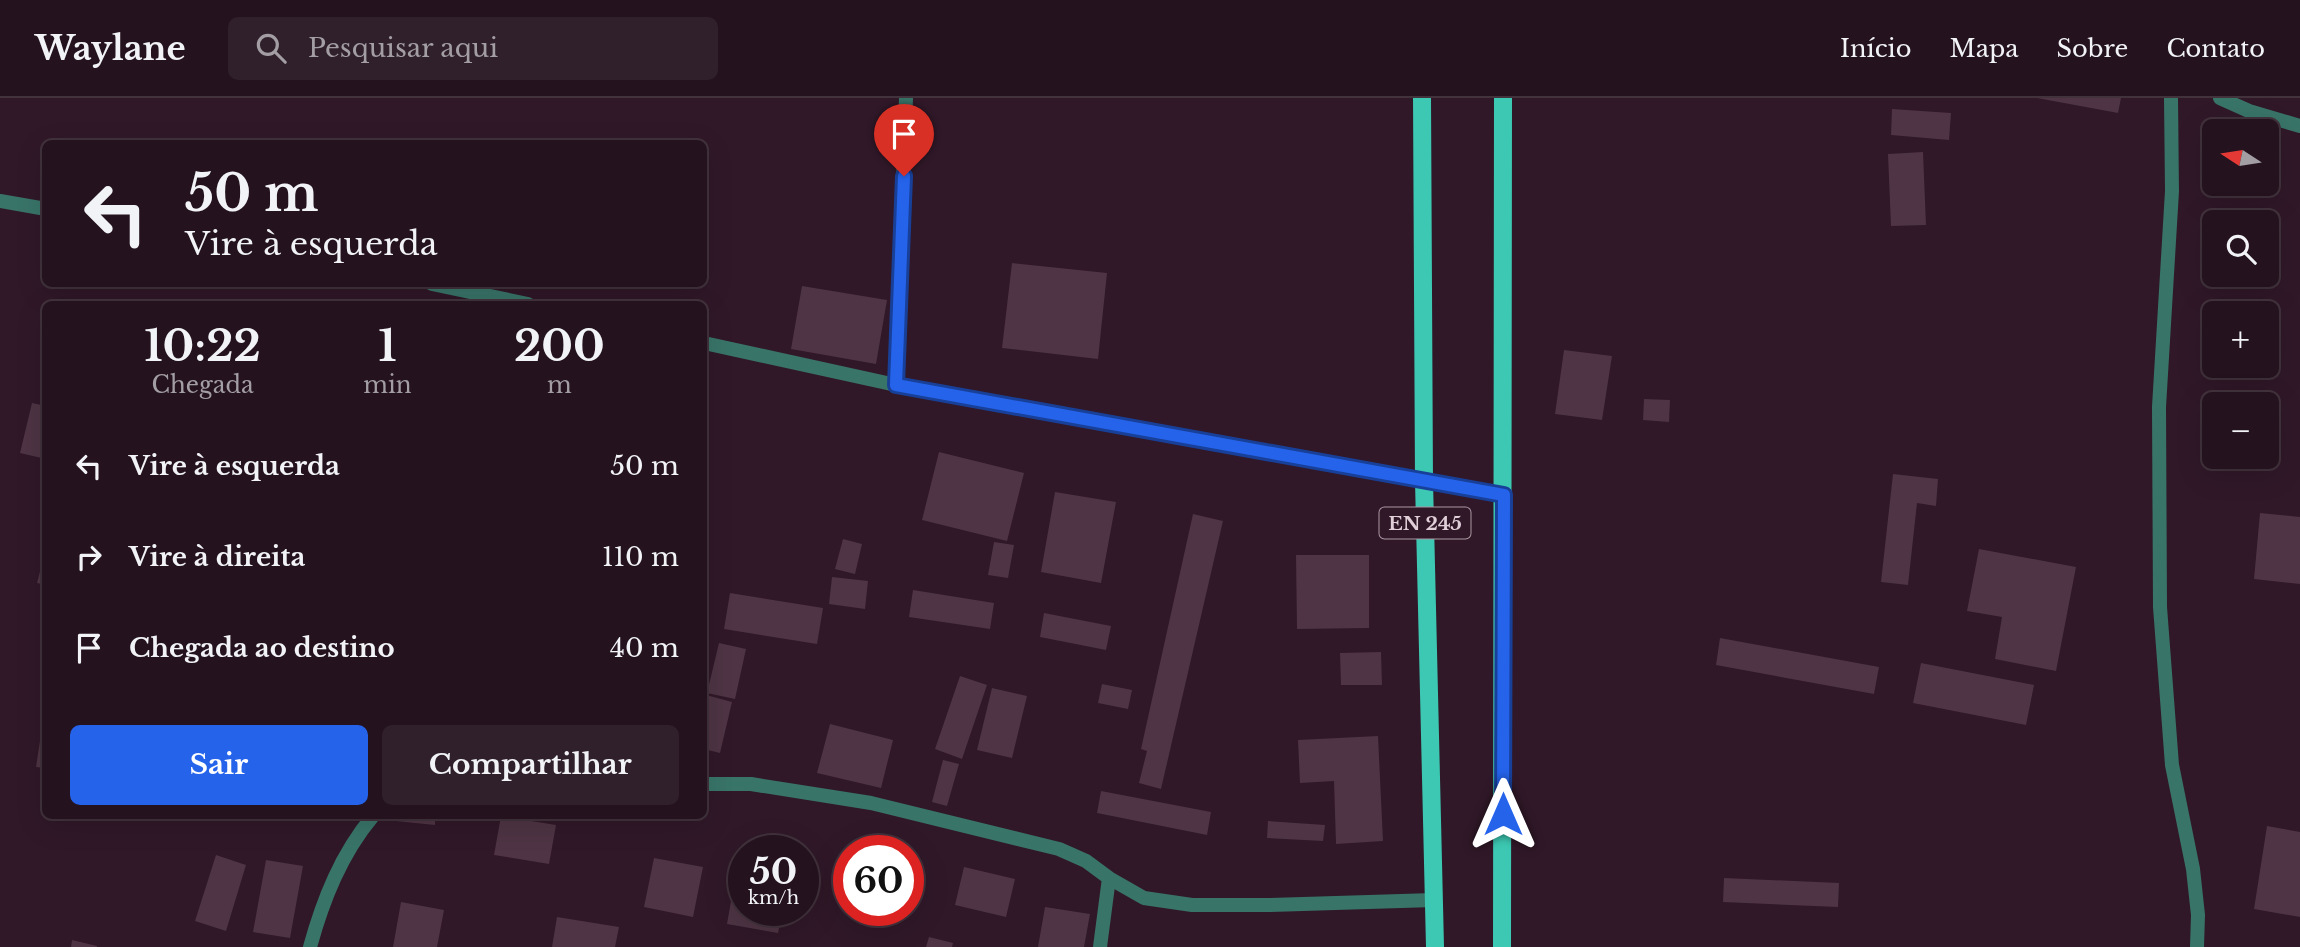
<!DOCTYPE html>
<html lang="pt">
<head>
<meta charset="utf-8">
<style>
	:root { --surface:#24121e; --page:#30202b; --text:#f1f3f6; --muted:#a39ea4; --line:#41323c; --accent:#2563eb }
	body { margin:0; font-family:"Libre Baskerville",serif; background:var(--page); color:var(--text); height:100vh; display:flex; flex-direction:column; font-size:26px; white-space:nowrap }
	* { box-sizing:border-box; margin:0 }
	p { font-size:23px; color:var(--muted) }
	.icon { flex:none; width:38px; height:38px; fill:none; stroke:currentColor; stroke-width:2; stroke-linecap:round; stroke-linejoin:round }
	.map { position:relative; flex:1; overflow:hidden }
	.details { position:absolute; left:42px; top:203px; width:665px; height:518px; display:flex; flex-direction:column; background:var(--surface); border-radius:10px; box-shadow:0 7px 28px #0002,0 0 0 2px var(--line) }
	.details>* { flex:none }
	.guide { position:absolute; left:42px; top:42px; width:665px; height:147px; border-radius:10px; box-shadow:0 7px 28px #0002,0 0 0 2px var(--line); background:#24121e; color:var(--text); overflow:hidden }
	.needle { width:46px; rotate:282deg }
	.controls { position:absolute; left:2202px; top:21px; display:grid; gap:14px }
	.controls a { display:grid; place-items:center; width:77px; height:77px; border-radius:10px; background:var(--surface); box-shadow:0 7px 28px #0002,0 0 0 2px var(--line); font-size:35px }
	.speed { position:absolute; left:728px; top:737px; display:flex; gap:14px; font-size:35px; font-weight:700; text-align:center }
	.speed>* { display:grid; place-content:center; width:91px; height:91px; border-radius:50%; background:var(--surface); box-shadow:0 7px 28px #0002,0 0 0 2px var(--line); line-height:1 }
	.speed small { font-size:18px; font-weight:400 }
	.speed .limit { border:10px solid #d22; background:#fff; color:#111 }
	.pin { position:absolute; display:grid; place-items:center; width:60px; height:60px; color:#fff; margin:-72px -30px; border-radius:50% 50% 50% 0; rotate:-45deg; box-shadow:0 0 7px #0007 }
	.pin .icon { rotate:45deg }
	.me { position:absolute; width:77px; margin:-38px; rotate:0deg; stroke-linejoin:round; filter:drop-shadow(0 0 5px #0008) }
	.turn { display:flex; align-items:center; gap:24px; height:147px; padding:0 28px; font-size:32px }
	.turn .icon { width:91px; height:91px; stroke-width:2.5 }
	.turn b { display:block; font-size:49px; line-height:60px }
	.eta { display:flex; justify-content:space-evenly; align-items:center; height:119px; text-align:center }
	.eta b { font-size:42px; font-weight:700; line-height:49px }
	.primary-button { display:flex; gap:14px; margin-top:auto; padding:14px 28px }
	.primary-button a { flex:1; height:80px; border-radius:10px; background:var(--accent); color:#fff; font-size:28px; font-weight:700; line-height:80px; text-align:center }
	.primary-button a+a { background:var(--page); color:var(--text) }
	ul { padding:0; list-style:none }
	li { display:flex; align-items:center; gap:21px; height:91px; padding:0 28px }
	li div { flex:1 }
	li b { display:block; font-size:26px }
	li em { font-style:normal }
	header { display:flex; align-items:center; gap:42px; box-sizing:border-box; height:98px; padding:0 35px; background:var(--surface); border-bottom:2px solid var(--line) }
	header strong { font-size:33px }
	nav { display:flex; gap:38px; margin-inline-start:auto; font-size:24px }
	.search { width:490px; height:63px; background:var(--page); display:flex; align-items:center; gap:18px; box-sizing:border-box; padding:0 24px; border-radius:10px; color:var(--muted); font-size:26px }
	.map>svg:first-child { display:block }
	.building { fill:#4e3444 }
	.lines { fill:none; stroke-linecap:round; stroke-linejoin:round }
	.minor { stroke:#397469; stroke-width:14 }
	.primary { stroke:#3cc8b2; stroke-width:18 }
	.route-casing { stroke:#184099; stroke-width:18 }
	.route { stroke:#2563eb; stroke-width:12 }
	.labels { text-anchor:middle; dominant-baseline:central; stroke-width:7; stroke-linejoin:round; paint-order:stroke }
	.shield { fill:#301828; stroke:#ab98a3; stroke-width:2 }
	.shield-label { font-size:19px; font-weight:bold; fill:#e0cfd8 }
</style>
</head>
<body>
<header>
<strong>Waylane</strong>
<div class="search"><svg class="icon" aria-label="search" viewBox="0 0 24 24"><circle cx="10" cy="10" r="6"/><path d="M15 15l6 6"/></svg>Pesquisar aqui</div>
<nav><a>Início</a><a>Mapa</a><a>Sobre</a><a>Contato</a></nav>
</header>
<div class="map">
<svg width="2300" height="849" viewBox="0 0 2300 849">
	<rect width="100%" height="100%" fill="#301828"/>
	<!-- building -->
	<path class="building" d="M2037 0H2121L2118 15Z
		M1892 11 1951 15 1949 42 1891 37Z
		M1923 54 1926 127 1891 128 1888 56Z
		M1012 165 1107 175 1098 261 1002 250Z
		M802 188 887 202 876 266 791 251Z
		M1564 252 1612 258 1602 322 1555 316Z
		M1644 301 1670 302 1669 324 1643 322Z
		M32 305 46 308V361L20 355Z
		M939 354 1024 375 1007 443 922 422Z
		M1893 376 1938 381 1936 408 1917 405 1908 487 1881 484Z
		M1055 394 1116 404 1101 485 1041 474Z
		M2260 415 2300 419V486L2254 481Z
		M1193 416 1223 423 1161 691 1139 685 1147 653 1141 651Z
		M843 441 862 446 855 476 835 471Z
		M994 444 1014 447 1008 480 988 477Z
		M1979 451 2076 469 2056 573 1995 561 2002 519 1967 513Z
		M45 454H46V487L37 485Z
		M1296 457H1369V530L1297 531Z
		M832 479 868 483 865 511 829 506Z
		M913 492 994 505 990 531 909 519Z
		M730 495 823 510 817 546 724 531Z
		M1044 515 1111 528 1106 552 1040 539Z
		M1720 540 1879 569 1874 596 1716 567Z
		M719 545 746 551 735 601 707 595Z
		M1381 554 1382 587H1341L1340 555Z
		M1921 565 2034 587 2026 627 1913 605Z
		M960 578 987 587 962 661 935 651Z
		M1102 586 1132 592 1128 611 1098 605Z
		M992 590 1027 598 1012 660 977 652Z
		M706 597 732 604 720 655 704 651V608Z
		M830 626 893 642 881 690 817 675Z
		M1378 638 1383 743 1336 746 1334 683 1300 685 1298 642Z
		M40 643H46V670L36 669Z
		M943 662 959 666 947 708 932 704Z
		M1101 693 1211 714 1207 737 1097 715Z
		M396 718H435V727L396 723Z
		M501 718 556 727 549 766 494 757Z
		M1268 723 1325 727 1323 743 1267 740Z
		M2267 728 2300 734V819L2254 811Z
		M216 757 246 767 226 833 195 823Z
		M739 757 744 758V812H783L778 835 727 826Z
		M654 760 703 769 693 819 644 809Z
		M266 762 303 768 290 840 253 834Z
		M964 769 1015 781 1006 819 955 807Z
		M1724 780 1839 785 1838 809 1723 804Z
		M401 804 444 812 437 849H393Z
		M1045 809 1090 816 1084 849H1038Z
		M557 819 619 829 615 849H552Z
		M929 839 953 845 952 849H926Z
		M72 842 97 848V849H71Z"/>
	<g class="lines">
		<!-- minor -->
		<path class="minor" d="M2171 0 2172 93 2159 309 2160 509 2172 667 2193 771 2198 817 2197 849
			M2220 0 2249 13 2300 28
			M0 103 46 111
			M432 186 528 206
			M704 245 896 287 1504 396
			M896 287 906 0
			M704 686H751L871 705 1059 751 1086 763 1109 780 1144 800 1192 807H1268L1434 802
			M310 849C323 802 341 756 373 718
			M1100 849 1109 780"/>
		<!-- primary -->
		<path class="primary" d="M1422 0 1424 383 1435 849
			M1502 849 1503 0"/>
	</g>
	<g class="lines">
		<!-- route casing -->
		<g class="route-casing">
			<path id="route" d="M904 78 896 287 1504 397 1503 716"/>
		</g>
		<!-- route -->
		<use href="#route" class="route"/>
	</g>
	<g class="labels">
		<!-- shield labels -->
		<rect class="shield" x="1379.5" y="409.5" width="91" height="31" rx="5"/>
		<g class="shield-label">
			<text x="1425" y="425">EN 245</text>
		</g>
	</g>
</svg>
<div class="controls">
<a><svg class="needle" viewBox="-14 -14 28 28"><path d="M0-13l5 13h-10z" fill="#e53935"/><path d="M0 13l5-13h-10z" fill="#a39ea4"/></svg></a>
<a><svg class="icon" aria-label="search" viewBox="0 0 24 24"><circle cx="10" cy="10" r="6"/><path d="M15 15l6 6"/></svg></a>
<a>+</a>
<a>−</a>
</div>
<div class="speed"><div>50<small>km/h</small></div><div class="limit">60</div></div>
<div class="pin" style="left:904px;top:78px;background:#d93025"><svg class="icon" aria-label="arrive" viewBox="0 0 24 24"><path d="M6 21V4h12l-3 4 3 4H6"/></svg></div>
<svg class="me" style="left:1503px;top:716px" viewBox="-20 -20 40 40"><path d="M0-17L14 15 0 8-14 15z" fill="#2563eb" stroke="#fff" stroke-width="4"/></svg>
<div class="guide">
<div class="turn"><svg class="icon" aria-label="left" viewBox="0 0 24 24"><path d="M17 20v-9H6M10 6l-5 5 5 5"/></svg><div><b>50 m</b>Vire à esquerda</div></div>
</div>
<section class="details">
<div class="eta">
<div><b>10:22</b><p>Chegada</p></div>
<div><b>1</b><p>min</p></div>
<div><b>200</b><p>m</p></div>
</div>
<ul>
<li><svg class="icon" aria-label="left" viewBox="0 0 24 24"><path d="M17 20v-9H6M10 6l-5 5 5 5"/></svg><div><b>Vire à esquerda</b></div><em>50 m</em></li>
<li><svg class="icon" aria-label="right" viewBox="0 0 24 24"><path d="M7 20v-9h11M14 6l5 5-5 5"/></svg><div><b>Vire à direita</b></div><em>110 m</em></li>
<li><svg class="icon" aria-label="arrive" viewBox="0 0 24 24"><path d="M6 21V4h12l-3 4 3 4H6"/></svg><div><b>Chegada ao destino</b></div><em>40 m</em></li>
</ul>
<div class="primary-button"><a>Sair</a><a>Compartilhar</a></div>
</section>
</div>
</body>
</html>
